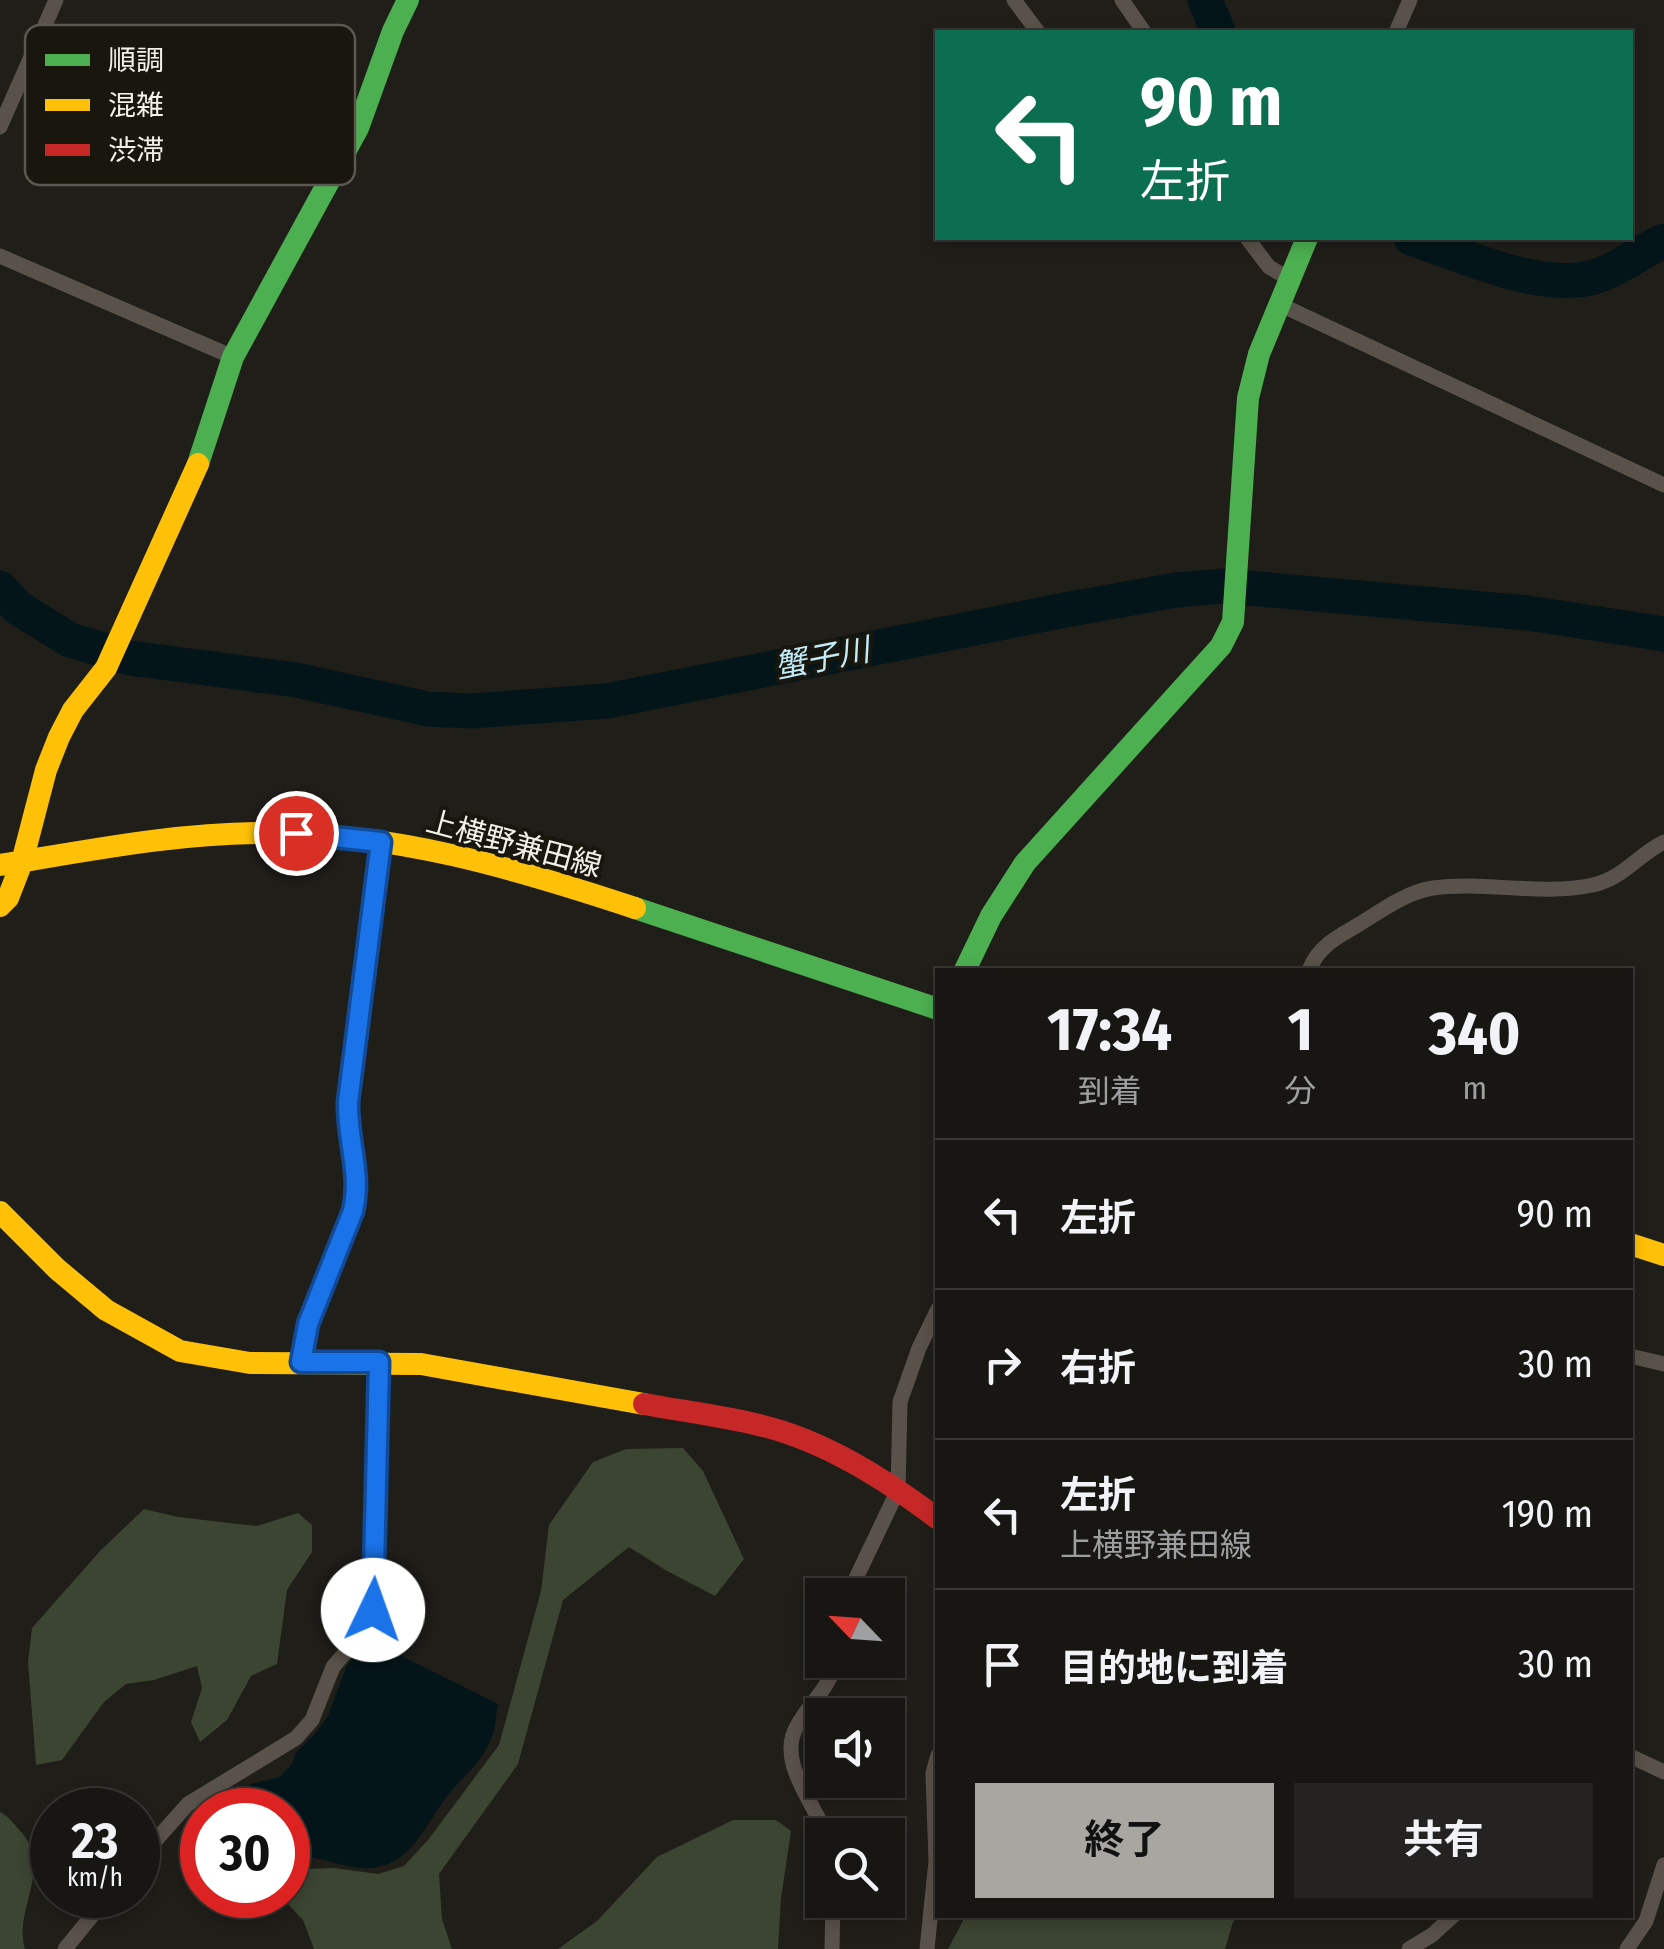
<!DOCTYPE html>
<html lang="ja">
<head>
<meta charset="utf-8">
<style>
	:root { --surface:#171613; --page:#242321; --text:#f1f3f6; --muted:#9e9fa0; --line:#363533; --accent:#a8a6a0 }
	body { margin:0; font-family:"Fira Sans Condensed","Noto Sans JP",sans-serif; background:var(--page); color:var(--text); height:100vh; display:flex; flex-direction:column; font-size:38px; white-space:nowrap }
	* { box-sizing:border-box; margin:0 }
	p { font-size:32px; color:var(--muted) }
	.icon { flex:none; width:55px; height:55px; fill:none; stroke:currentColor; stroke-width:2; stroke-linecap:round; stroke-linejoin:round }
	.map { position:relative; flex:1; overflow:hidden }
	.details { position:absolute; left:935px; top:968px; width:698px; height:950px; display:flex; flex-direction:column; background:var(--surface); border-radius:0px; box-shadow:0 5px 15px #0003,0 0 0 2px var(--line) }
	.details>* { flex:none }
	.guide { position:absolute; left:935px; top:30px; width:698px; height:210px; border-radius:0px; box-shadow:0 5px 15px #0003,0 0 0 2px var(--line); background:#0b6e4f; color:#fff; overflow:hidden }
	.needle { width:65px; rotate:295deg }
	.fabs { position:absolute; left:805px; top:1578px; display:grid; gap:20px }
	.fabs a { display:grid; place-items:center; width:100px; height:100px; border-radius:0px; background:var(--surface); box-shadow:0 5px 15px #0003,0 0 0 2px var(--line); font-size:50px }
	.speed { position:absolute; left:30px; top:1788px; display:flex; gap:20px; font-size:50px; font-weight:700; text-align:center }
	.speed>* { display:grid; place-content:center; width:130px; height:130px; border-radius:50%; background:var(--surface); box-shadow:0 5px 15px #0003,0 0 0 2px var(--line); line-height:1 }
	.speed small { font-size:25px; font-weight:400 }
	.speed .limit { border:15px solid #d22; background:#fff; color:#111 }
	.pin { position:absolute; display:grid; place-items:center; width:85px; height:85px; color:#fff; margin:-42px; border:5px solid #fff; border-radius:50%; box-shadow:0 2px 10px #0007 }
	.me { position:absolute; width:110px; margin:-55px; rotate:3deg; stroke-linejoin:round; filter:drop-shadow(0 0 8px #0008) }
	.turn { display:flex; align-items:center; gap:35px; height:210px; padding:0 40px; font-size:45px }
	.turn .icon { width:130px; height:130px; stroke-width:2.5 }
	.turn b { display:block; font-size:70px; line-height:85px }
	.eta { display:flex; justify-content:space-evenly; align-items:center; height:170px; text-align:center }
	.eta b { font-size:60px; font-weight:700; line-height:70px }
	.primary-button { display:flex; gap:20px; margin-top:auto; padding:20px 40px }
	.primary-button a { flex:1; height:115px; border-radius:0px; background:var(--accent); color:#111; font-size:40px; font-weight:700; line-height:115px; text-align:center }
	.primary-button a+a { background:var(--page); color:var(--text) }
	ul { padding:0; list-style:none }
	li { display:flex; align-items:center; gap:30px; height:150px; padding:0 40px; border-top:2px solid var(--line) }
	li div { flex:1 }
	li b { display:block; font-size:38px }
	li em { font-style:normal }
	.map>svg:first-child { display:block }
	.green { fill:#3c4531 }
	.water { fill:#041519 }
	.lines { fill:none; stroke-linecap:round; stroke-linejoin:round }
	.river { stroke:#041519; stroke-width:35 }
	.street { stroke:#59524a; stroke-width:15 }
	.fast { stroke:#4caf50; stroke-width:22 }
	.slow { stroke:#ffc107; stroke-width:22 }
	.jam { stroke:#c62828; stroke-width:22 }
	.route-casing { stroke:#114b97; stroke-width:25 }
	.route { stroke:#1a73e8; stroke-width:18 }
	.labels { text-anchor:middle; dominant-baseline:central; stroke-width:8; stroke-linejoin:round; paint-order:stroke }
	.street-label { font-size:30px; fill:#f2f0e9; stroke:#19170d }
	.water-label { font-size:32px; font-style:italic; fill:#c1ebf9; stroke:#19170d }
	.key { fill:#19170d; stroke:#5a584f; stroke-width:2.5 }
	.key-label { font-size:28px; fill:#f2f0e9 }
</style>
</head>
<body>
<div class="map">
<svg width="1664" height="1949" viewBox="0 0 1664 1949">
	<rect width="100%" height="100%" fill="#1f1e19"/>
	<!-- green -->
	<path class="green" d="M683 1448 703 1471 744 1559 715 1596 667 1571 629 1547 563 1600 518 1764 439 1874 442 1919 452 1949H314L303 1920 288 1904 305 1869 334 1868 378 1874 404 1866 428 1840 499 1745 541 1591 549 1525 593 1462 626 1449Z
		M144 1509 178 1517 257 1526 298 1513 312 1525V1552L287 1590 277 1664 251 1676 227 1720 200 1742 191 1722 202 1688 197 1666 154 1680 126 1684 104 1702 62 1760 36 1765 28 1662 32 1628 101 1550Z
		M0 1812C10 1817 15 1826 23 1834 52 1871 13 1910 25 1949H0Z
		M733 1820H776L791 1831 781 1898 778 1949H558L597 1921 657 1857Z
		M966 1915H1239L1233 1922 1225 1949H948Z"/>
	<!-- water -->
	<path class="water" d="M369 1640 498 1704C496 1714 496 1725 493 1734 485 1758 468 1772 452 1790 427 1819 415 1864 371 1868 342 1870 317 1852 288 1858V1810H237L239 1795 251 1784 280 1777 292 1764 296 1752 314 1735 328 1716 346 1667Z"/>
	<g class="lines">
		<!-- river -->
		<path class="river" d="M1205 0 1218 32
			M1411 238C1463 255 1539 292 1594 277 1618 270 1641 251 1664 241
			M0 588 18 608 70 640 130 658 296 680 428 709 471 711 607 701 1065 610 1176 590 1225 586 1528 613 1664 634"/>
		<!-- street -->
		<path class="street" d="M1014 0 1038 32
			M1122 0 1144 32
			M1396 32 1410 0
			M0 127 56 0
			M1247 238 1269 267 1289 279
			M0 256 233 357
			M1279 304 1664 485
			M1309 970C1319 946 1336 938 1358 925 1381 911 1406 892 1433 888 1486 881 1540 896 1593 885 1622 879 1639 854 1664 842
			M1630 1356 1664 1364
			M301 1362 308 1324 358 1192 356 1165 348 1130V1102L381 842
			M848 1595 898 1490 900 1402 919 1348 938 1309
			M1630 1756 1664 1772
			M826 1835C815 1803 776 1762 797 1726 811 1701 827 1692 837 1660
			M138 1860 188 1804 296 1738 312 1720 333 1667 370 1624 373 1610 377 1531 379 1362
			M65 1949 109 1895
			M832 1949 833 1900
			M927 1949 936 1861 933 1773 938 1755
			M1409 1949 1432 1935 1454 1915
			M1627 1949 1646 1921 1664 1865"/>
		<!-- fast -->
		<path class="fast" d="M198 464 233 357 358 128 393 31 408 0
			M635 908 938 1009
			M965 970 991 916 1025 863 1221 646 1233 622 1248 398 1259 354 1307 238"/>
		<!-- slow -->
		<path class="slow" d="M0 865C87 851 175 833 264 833 393 832 514 868 635 908
			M0 906 8 898 22 862 46 770 59 737 73 710 106 668 198 464
			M0 1212 57 1269 106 1310 180 1351 250 1363 421 1364 644 1404
			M1630 1244 1664 1255"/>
		<!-- jam -->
		<path class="jam" d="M644 1404C682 1411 722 1416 759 1425 824 1440 886 1480 938 1519"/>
	</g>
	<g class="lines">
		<!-- route casing -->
		<g class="route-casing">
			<path id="route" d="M296 833 381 842 348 1102C347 1140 362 1174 353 1211L308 1324 301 1362H379L373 1610"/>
		</g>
		<!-- route -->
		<use href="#route" class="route"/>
	</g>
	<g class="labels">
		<!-- street labels -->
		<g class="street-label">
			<text transform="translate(514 844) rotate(15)">上横野兼田線</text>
		</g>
		<!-- water labels -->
		<g class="water-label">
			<text transform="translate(822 658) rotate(-11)">蟹子川</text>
		</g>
	</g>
	<!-- legend -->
	<rect x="25" y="25" width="330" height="160" rx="15" class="key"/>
	<rect x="45" y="54" width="45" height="12" fill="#4caf50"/>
	<rect x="45" y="99" width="45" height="12" fill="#ffc107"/>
	<rect x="45" y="144" width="45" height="12" fill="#c62828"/>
	<g class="key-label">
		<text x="108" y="70">順調</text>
		<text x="108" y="115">混雑</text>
		<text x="108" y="160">渋滞</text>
	</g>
</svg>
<div class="fabs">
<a><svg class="needle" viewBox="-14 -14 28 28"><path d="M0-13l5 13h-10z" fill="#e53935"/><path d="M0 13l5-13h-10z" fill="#9e9fa0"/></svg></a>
<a><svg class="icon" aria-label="sound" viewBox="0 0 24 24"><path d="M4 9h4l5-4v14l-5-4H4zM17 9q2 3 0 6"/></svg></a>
<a><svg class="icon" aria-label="search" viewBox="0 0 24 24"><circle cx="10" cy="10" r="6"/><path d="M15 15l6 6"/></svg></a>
</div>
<div class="speed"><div>23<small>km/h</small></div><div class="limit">30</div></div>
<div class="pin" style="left:296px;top:833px;background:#d93025"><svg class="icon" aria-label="arrive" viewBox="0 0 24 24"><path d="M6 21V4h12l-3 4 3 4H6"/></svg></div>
<svg class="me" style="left:373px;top:1610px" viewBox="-20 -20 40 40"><circle r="19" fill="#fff"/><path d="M0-13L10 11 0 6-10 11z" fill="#1a73e8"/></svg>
<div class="guide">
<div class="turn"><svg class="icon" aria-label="left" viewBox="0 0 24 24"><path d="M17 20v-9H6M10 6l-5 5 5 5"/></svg><div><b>90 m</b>左折</div></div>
</div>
<section class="details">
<div class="eta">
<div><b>17:34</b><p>到着</p></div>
<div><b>1</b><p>分</p></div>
<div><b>340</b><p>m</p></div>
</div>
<ul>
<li><svg class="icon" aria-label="left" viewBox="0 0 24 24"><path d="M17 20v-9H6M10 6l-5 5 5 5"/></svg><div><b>左折</b></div><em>90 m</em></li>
<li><svg class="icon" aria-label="right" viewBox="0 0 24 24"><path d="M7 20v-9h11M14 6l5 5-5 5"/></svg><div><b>右折</b></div><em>30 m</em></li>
<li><svg class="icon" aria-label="left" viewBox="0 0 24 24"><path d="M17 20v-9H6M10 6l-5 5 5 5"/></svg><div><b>左折</b><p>上横野兼田線</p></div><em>190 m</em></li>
<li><svg class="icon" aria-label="arrive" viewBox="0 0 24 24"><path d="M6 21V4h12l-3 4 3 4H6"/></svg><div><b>目的地に到着</b></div><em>30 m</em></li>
</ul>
<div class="primary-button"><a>終了</a><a>共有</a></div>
</section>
</div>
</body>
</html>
